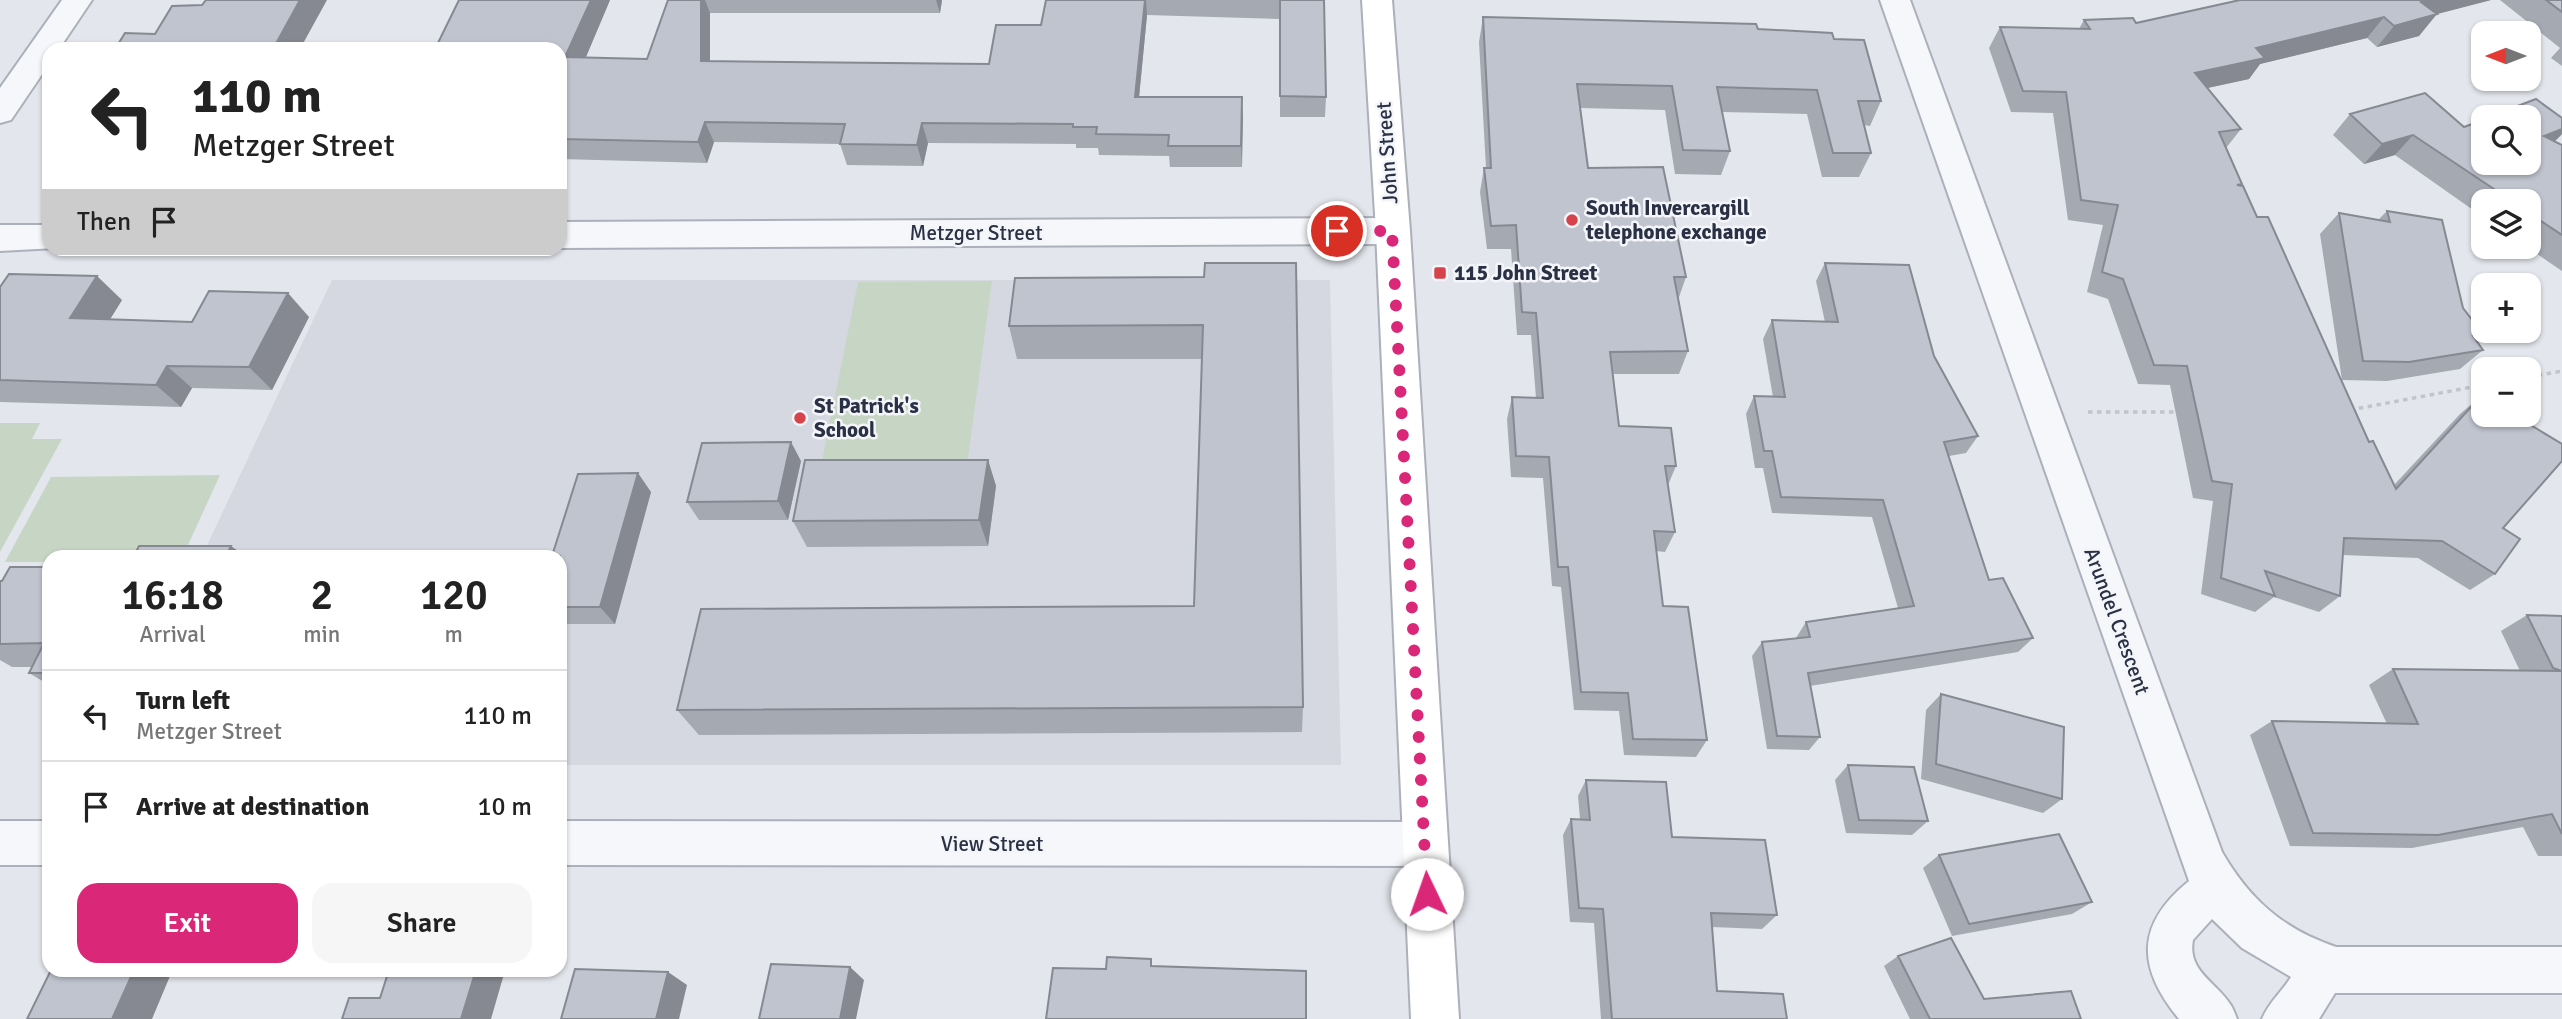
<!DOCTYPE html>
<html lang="en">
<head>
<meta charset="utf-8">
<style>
	:root { --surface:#fff; --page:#f6f6f6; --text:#222; --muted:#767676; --line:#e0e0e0; --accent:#db2777 }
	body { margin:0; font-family:Signika,sans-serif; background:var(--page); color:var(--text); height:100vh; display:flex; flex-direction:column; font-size:26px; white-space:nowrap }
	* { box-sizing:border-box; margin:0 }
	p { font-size:23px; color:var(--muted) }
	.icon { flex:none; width:38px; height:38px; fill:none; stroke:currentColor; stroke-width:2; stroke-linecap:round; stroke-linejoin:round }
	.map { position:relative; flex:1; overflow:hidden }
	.side { position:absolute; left:42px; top:550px; width:525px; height:427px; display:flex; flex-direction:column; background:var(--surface); border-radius:21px; box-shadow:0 2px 5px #0004 }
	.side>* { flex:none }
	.guide { position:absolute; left:42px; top:42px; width:525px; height:214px; border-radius:21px; box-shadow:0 2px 5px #0004; background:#fff; color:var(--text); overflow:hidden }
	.needle { width:46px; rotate:270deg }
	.buttons { position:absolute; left:2471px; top:21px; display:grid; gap:14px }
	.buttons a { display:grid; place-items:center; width:70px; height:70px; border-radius:14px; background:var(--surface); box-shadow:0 2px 5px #0004; font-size:35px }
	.pin { position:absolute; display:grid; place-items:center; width:60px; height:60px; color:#fff; margin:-30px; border:4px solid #fff; border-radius:50%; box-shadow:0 2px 7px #0007 }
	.me { position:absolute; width:77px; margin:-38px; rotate:357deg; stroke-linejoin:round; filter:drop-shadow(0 0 5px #0008) }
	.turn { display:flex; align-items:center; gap:24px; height:147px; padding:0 35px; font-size:32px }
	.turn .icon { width:91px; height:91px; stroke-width:2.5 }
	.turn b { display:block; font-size:49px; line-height:60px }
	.then { display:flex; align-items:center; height:66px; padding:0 35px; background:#0003; gap:14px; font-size:26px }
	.eta { display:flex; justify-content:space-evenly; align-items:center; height:119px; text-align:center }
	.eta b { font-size:42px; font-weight:600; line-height:49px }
	.button { display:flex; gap:14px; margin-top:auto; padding:14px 35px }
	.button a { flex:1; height:80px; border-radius:21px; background:var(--accent); color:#fff; font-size:28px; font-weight:600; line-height:80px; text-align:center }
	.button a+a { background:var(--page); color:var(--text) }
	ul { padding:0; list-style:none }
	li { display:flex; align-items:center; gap:21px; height:91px; padding:0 35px; border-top:2px solid var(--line) }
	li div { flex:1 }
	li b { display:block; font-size:26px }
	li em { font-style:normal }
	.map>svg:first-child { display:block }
	.built { fill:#d5d8e1 }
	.green { fill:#c7d6c4 }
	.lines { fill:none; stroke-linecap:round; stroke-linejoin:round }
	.street-casing { stroke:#acb0ba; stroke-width:4 }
	.secondary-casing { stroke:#acb0ba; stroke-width:4 }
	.path { stroke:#c1c4cb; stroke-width:3.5; stroke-dasharray:4.5 4.5; stroke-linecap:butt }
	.street { fill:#f6f7fa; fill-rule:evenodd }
	.secondary { fill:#fff; fill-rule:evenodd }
	.wall { fill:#a5a9b2 }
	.shaded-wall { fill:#868991 }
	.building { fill:#c0c4cf; stroke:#868991; stroke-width:2 }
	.route { stroke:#db2777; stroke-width:12; stroke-dasharray:0 21.6 }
	.poi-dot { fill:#d6434b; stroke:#f3f5f9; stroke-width:2.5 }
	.labels { text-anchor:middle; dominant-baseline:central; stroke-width:5; stroke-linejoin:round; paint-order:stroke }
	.street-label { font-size:21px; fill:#2a3145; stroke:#f3f5f9 }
	.poi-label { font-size:21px; font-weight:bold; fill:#2a3145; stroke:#f3f5f9; text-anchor:start }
</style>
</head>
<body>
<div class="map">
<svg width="2562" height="1019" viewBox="0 0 2562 1019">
	<rect width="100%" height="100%" fill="#e3e6ec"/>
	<!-- built -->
	<path class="built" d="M332 280H1330L1341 765H560V556H202Z"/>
	<!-- green -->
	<path class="green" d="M992 281 967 466H821L858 282Z
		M0 423H40L32 439H62L0 552Z
		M220 475 183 556H49V562H5L51 477Z"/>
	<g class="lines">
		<!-- street casing -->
		<g class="street-casing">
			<path id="street" d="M62 0H92L59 49H49V64L11 120 0 123V88Z
				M1880 0H1910L2222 852C2250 900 2283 929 2336 947H2562V993H2335L2319 1019H2262C2269 1002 2281 993 2291 977L2242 948 2212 919 2193 940C2187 971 2216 982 2230 1004 2233 1008 2235 1014 2237 1019H2179C2136 967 2136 924 2189 881Z
				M1393 218 1405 222 1410 231 1405 240 1393 244 560 248V222Z
				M0 225H49V248H56L0 251Z
				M0 821H49V865H0Z
				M560 821 1425 822 1441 829 1447 844 1441 859 1425 866 560 865Z"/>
		</g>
		<!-- secondary casing -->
		<g class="secondary-casing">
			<path id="secondary" d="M1362 0H1392L1410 231 1459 1019H1411L1376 231Z"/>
		</g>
		<!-- path -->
		<path class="path" d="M2529 377 2562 371
			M2350 410 2483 385
			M2088 412H2180"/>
		<!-- street -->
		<use href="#street" class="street"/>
		<!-- secondary -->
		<use href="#secondary" class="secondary"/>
	</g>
	<!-- wall -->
	<path class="wall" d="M459 0H610L586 57 647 59 668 0H942L940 13H710V61L989 64 1041 25 1046 0H1324L1326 97 1325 117H1280V19L1147 15 1139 97H1242V167H1170L1169 156 1099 155 1098 148H1076V144L928 143 923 166 847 165 840 144 714 142 707 163 560 159V49Z
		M2235 0H2491L2436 14 2419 36 2377 47 2367 38 2260 64 2249 79 2207 88 2241 129 2226 148 2242 184 2240 186 2369 442 2394 485 2460 414 2482 395 2503 528 2495 574 2470 590 2418 558 2343 555 2340 596 2319 612 2274 597 2255 612 2201 594 2213 501 2193 498 2170 385 2138 384 2108 299 2087 292 2103 225 2068 220 2053 113 2011 112 1989 48 2000 27 2079 29 2084 20 2136 23 2234 1Z
		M2500 0H2562V66L2551 58 2560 48Z
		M1483 17 1758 29 1834 39 1881 101 1870 126 1864 125 1871 153 1859 177H1822L1807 114 1722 112 1730 151 1721 175 1675 174 1665 110 1580 108 1588 168 1686 277 1678 300 1688 351 1679 374H1613L1619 426 1676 466 1668 485 1675 532 1665 552 1656 551 1663 606 1707 740 1696 757 1624 755 1619 711 1574 710 1561 587 1552 586 1543 478 1511 477 1507 419 1512 397 1536 398 1531 335H1517L1511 249H1487L1480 192 1484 168H1486L1479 42Z
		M2350 114 2464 127 2562 118V134L2555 141 2562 145V271L2527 247H2529V201H2483V217L2395 155 2364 164 2333 135Z
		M2387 211 2483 334 2476 340 2483 350 2460 369 2387 381 2342 380 2320 234 2339 213 2378 220Z
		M1825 263 1934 356 1978 436 1966 453 1949 456 1989 580 2033 638 2018 652 1810 686 1820 737 1809 750 1767 749 1752 656 1762 642 1796 638 1806 622 1898 608 1872 517 1772 513 1763 468H1755L1746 414 1754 396 1773 397 1763 339 1772 320 1825 322 1816 281Z
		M1204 277 1303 707 1302 732 699 735 677 710 1194 606 1202 359H1017L1009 326Z
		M0 287 122 300 110 319 192 322 309 317 272 390 192 388 181 407 0 402Z
		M988 460 996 486 988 546 807 547 793 521Z
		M801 461 788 520H699L687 502Z
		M651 492 615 624H560V556Z
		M49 567V685L29 673 32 667H12L0 660V581Z
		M2527 615 2562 616V856H2538L2523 827 2412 848 2290 846 2250 735 2272 721 2387 724 2369 685 2393 669 2520 671 2501 631Z
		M1941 694 2062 799 2043 813 1921 779 1926 710Z
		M1848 765 1928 821 1912 835 1846 833 1835 780Z
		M1586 780 1672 837 1777 915 1762 929 1712 927 1717 991 1787 1019H1601L1594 923 1570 922 1563 835 1571 819H1580L1578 796Z
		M1939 855 2092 902 2072 914 1952 936 1923 868Z
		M1898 956 1984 999 2081 1019H1910L1884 966Z"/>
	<!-- shaded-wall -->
	<path class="shaded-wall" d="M300 0H327L300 49H273Z
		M591 0H610L577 78 565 57Z
		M701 0H705L710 13V82L701 61Z
		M936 0H942L940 13Z
		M1145 0H1146L1147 15 1137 118 1135 97Z
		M2427 0H2491L2403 23 2421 2Z
		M2437 14 2419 36 2377 47 2394 26Z
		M2384 17 2367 38 2260 64 2249 79 2180 94 2195 73 2256 48Z
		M1242 97 1243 118 1242 167 1241 146Z
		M705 122 714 142 707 163 698 142Z
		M922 123 928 143 923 166 917 145Z
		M2562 129V134L2550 146 2544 136Z
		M2413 135 2395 155 2364 164 2382 144Z
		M97 276 122 300 96 342 70 318Z
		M288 293 309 317 272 390 249 367Z
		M2483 334 2462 353 2473 336Z
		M167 366 192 388 181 407 156 385Z
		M791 442 801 461 788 520 778 501Z
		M988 460 996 486 988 546 979 520Z
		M638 473 651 492 615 624 600 607Z
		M231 546 245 556H226Z
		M850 967 864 980 856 1019H840Z
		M134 970H152L170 976 152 1019H112Z
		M476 970H496L504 974 491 1019H461Z
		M668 972 687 985 679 1019H656Z"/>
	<!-- building -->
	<path class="building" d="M206 0H300L273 49H115L125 33 155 34 172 6 202 5Z
		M459 0H591L565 57 647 59 668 0H701V61L989 64 996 25H1041L1046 0H1145L1135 97H1242L1241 146H1168L1169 135 1096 134 1097 127H1073V124L922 123 917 145 840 144 845 124 705 122 698 142 560 139V49H435Z
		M1280 0H1324L1326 97 1280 96Z
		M2240 0H2427L2421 2 2437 14 2394 26 2384 17 2256 48 2265 58 2195 73 2241 129 2219 132 2242 184 2237 185 2243 186 2257 217H2268L2369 442 2373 441 2396 489 2482 395 2483 396V415H2514L2562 444V461L2503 528 2520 539 2495 574 2442 541 2344 538 2340 596 2265 571 2275 596 2221 578 2232 484 2212 481 2187 366 2154 365 2123 279 2102 272 2118 205 2081 200 2066 92 2023 91 2000 27 2090 29 2084 20 2133 18 2136 23Z
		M2546 0H2562V12Z
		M1483 17 1756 24 1758 29 1832 33 1834 39 1864 40 1881 101H1858L1871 153H1833L1817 90 1717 87 1730 151 1683 150 1672 86 1577 84 1588 168 1663 167 1686 277H1674L1688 351 1610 352 1619 426 1671 428 1676 466H1665L1675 532 1654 531 1663 606 1688 607 1707 740 1633 739 1628 693 1581 692 1568 567H1558L1549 457 1516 456 1512 397 1543 398 1536 313 1522 312 1516 225 1491 226 1484 168H1491Z
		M2425 93 2464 127 2483 120V163H2529V117H2489L2536 99 2562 118V129L2544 136 2562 145V235L2529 213V201H2512L2413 135 2382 144 2350 114Z
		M2387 211 2442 220 2463 308 2483 334 2473 336 2483 350 2409 362 2363 361 2339 213 2390 222Z
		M1205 263H1296L1303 707 677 710 701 609 1194 606 1203 325 1009 326 1015 278 1204 277Z
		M1825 263 1909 265 1934 356 1978 436 1944 442 1989 580 2003 578 2033 638 1808 673 1820 737 1777 736 1762 642 1810 637 1806 622 1914 606 1883 500 1781 497 1772 451H1764L1754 396 1785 397 1772 320 1838 322Z
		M9 274 97 276 70 318 192 322 209 291 288 293 249 367 167 366 156 385 0 380V287Z
		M791 442 778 501 687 502 702 443Z
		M805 460H988L979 520 793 521Z
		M638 473 600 607H560V556H552L578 474Z
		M139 546H231L226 556H115L117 552H136Z
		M10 567H49V673H29L44 643 0 644V581H2Z
		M2527 615 2562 616V671L2553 668Z
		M2393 669 2562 671V834L2552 814 2438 835 2313 833 2272 721 2418 724Z
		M1941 694 2064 727 2062 799 1936 764Z
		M1848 765 1914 767 1928 821 1859 820Z
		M1586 780 1666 782 1672 837 1765 840 1777 915 1711 913 1717 991 1783 994 1787 1019H1612L1603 909 1579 908 1571 819 1590 820Z
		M2059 834 2092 902 1969 924 1939 855Z
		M1951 938 1984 999 2071 991 2081 1019H1930L1898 956Z
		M1107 957 1151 959V966L1306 971V1019H1046L1053 968 1106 969Z
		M771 964 850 967 840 1019H759Z
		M575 969 668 972 656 1019H561Z
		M51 970H134L112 1019H27Z
		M389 970H476L461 1019H342L349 998H380Z"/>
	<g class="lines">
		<!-- route -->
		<path class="route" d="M1337 231H1392L1427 894"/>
	</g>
	<!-- markers -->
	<g class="poi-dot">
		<circle cx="1572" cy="220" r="7"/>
		<rect x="1433" y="266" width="14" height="14" rx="3.5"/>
		<circle cx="800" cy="418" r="7"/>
	</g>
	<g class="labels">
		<!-- street labels -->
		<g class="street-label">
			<text transform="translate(1387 153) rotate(-94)">John Street</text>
			<text x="976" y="233">Metzger Street</text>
			<text transform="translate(2117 621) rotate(70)">Arundel Crescent</text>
			<text x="992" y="844">View Street</text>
		</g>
		<!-- poi labels -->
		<g class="poi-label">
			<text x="1586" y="208">South Invercargill<tspan x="1586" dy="24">telephone exchange</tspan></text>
			<text x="1454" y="273">115 John Street</text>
			<text x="814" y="406">St Patrick's<tspan x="814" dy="24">School</tspan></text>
		</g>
	</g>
</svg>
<div class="buttons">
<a><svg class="needle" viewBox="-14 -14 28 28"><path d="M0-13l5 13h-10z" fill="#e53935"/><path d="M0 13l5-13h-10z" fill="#767676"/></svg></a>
<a><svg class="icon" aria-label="search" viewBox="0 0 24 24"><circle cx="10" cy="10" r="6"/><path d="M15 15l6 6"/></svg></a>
<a><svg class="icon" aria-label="layers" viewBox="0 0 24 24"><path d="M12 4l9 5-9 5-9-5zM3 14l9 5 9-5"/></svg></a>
<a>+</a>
<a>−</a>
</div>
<div class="pin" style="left:1337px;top:231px;background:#d93025"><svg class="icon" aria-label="arrive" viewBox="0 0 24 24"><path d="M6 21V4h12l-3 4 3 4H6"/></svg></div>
<svg class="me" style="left:1427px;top:894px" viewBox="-20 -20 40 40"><circle r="19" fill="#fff"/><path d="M0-13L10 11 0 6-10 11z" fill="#db2777"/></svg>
<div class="guide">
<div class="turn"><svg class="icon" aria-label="left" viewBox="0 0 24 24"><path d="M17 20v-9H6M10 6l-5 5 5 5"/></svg><div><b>110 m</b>Metzger Street</div></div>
<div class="then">Then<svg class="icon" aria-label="arrive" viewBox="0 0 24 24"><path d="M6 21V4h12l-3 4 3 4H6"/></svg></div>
</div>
<section class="side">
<div class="eta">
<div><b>16:18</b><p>Arrival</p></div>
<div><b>2</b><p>min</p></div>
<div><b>120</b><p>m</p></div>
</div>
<ul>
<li><svg class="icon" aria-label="left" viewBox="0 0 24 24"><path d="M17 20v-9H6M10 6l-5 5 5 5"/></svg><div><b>Turn left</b><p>Metzger Street</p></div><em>110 m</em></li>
<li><svg class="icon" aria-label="arrive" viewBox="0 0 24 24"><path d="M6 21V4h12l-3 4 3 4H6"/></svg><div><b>Arrive at destination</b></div><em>10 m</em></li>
</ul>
<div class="button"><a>Exit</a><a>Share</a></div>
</section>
</div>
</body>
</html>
